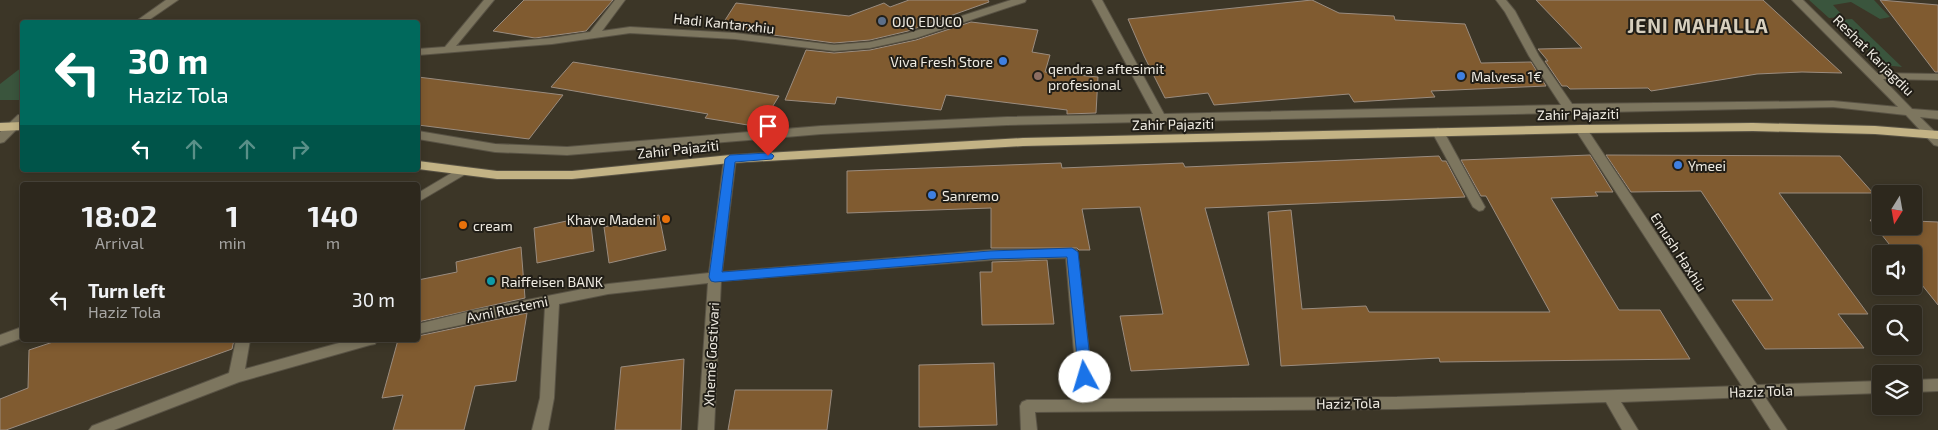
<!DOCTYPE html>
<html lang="en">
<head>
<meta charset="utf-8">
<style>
	:root { --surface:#2d281d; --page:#39342a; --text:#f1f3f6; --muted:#a7a6a4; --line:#48443b }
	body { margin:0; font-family:"Exo 2",sans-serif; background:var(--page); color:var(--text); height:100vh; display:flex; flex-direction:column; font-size:19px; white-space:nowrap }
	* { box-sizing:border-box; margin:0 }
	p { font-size:16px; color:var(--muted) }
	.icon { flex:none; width:28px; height:28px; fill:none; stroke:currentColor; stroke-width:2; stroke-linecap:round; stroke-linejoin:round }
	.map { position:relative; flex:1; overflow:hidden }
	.sheet { position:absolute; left:20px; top:182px; width:400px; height:160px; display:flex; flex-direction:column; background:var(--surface); border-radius:5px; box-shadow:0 2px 8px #0003,0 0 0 1px var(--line) }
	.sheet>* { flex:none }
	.hud { position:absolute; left:20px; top:20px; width:400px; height:152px; border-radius:5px; box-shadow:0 2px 8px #0003,0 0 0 1px var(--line); background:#00695c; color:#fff; overflow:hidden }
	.needle { width:32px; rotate:191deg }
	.fabs { position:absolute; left:1872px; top:185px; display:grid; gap:10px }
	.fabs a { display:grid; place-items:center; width:50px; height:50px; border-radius:5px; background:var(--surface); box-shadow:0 2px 8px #0003,0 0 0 1px var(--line); font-size:25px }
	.pin { position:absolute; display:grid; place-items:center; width:42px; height:42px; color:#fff; margin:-51px -21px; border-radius:50% 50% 50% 0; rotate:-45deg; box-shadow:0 0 5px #0007 }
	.pin .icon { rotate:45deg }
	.me { position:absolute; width:55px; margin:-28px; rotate:354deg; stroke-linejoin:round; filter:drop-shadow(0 0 4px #0008) }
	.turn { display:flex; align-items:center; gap:18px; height:105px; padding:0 25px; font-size:22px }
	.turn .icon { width:65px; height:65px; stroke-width:2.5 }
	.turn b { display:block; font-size:35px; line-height:42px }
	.lanes { display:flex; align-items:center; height:48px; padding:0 25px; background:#0003; justify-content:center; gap:25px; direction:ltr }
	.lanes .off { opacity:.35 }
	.eta { display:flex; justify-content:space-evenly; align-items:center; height:85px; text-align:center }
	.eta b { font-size:30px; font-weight:700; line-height:35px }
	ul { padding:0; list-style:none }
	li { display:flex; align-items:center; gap:15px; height:65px; padding:0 25px }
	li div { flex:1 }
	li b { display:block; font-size:19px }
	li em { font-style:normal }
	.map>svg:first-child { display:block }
	.green { fill:#3a553d }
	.building { fill:#805b30; stroke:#9a8c7f }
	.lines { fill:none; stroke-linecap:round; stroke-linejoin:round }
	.minor-casing { stroke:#595345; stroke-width:2 }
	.major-casing { stroke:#595345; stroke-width:2 }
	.minor { fill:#7d765f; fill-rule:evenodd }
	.major { fill:#c3b385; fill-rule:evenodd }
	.route { fill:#1a73e8; stroke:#114b97 }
	.service-dot { fill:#5c6f8a; stroke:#211e17; stroke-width:2 }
	.shop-dot { fill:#3f7fe0; stroke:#211e17; stroke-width:2 }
	.education-dot { fill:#8d6e63; stroke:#211e17; stroke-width:2 }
	.food-dot { fill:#e8710a; stroke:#211e17; stroke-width:2 }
	.culture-dot { fill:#0f9aa8; stroke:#211e17; stroke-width:2 }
	.labels { text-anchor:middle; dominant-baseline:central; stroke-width:4; stroke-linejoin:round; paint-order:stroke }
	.poi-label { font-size:14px; fill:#efebe2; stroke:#211e17; text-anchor:start }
	.street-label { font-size:14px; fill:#efebe2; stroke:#211e17 }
	.district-label { font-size:19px; font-weight:bold; letter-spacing:1px; fill:#d7cfbe; stroke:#211e17 }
</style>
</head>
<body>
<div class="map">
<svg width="1938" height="430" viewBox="0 0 1938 430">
	<rect width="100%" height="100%" fill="#3c3627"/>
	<!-- green -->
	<path class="green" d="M1809 0H1874L1890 17 1880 19 1851 2 1833 5 1844 17 1829 18Z
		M1852 19 1902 67 1884 65 1835 20Z
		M22 67V100H0V84Z"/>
	<!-- building -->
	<path class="building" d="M524 0H613L586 31 535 38 493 31Z
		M909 0H988L989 2 908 31 870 40 834 43 720 28 736 3 849 16 884 3 890 7Z
		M1312 0 1339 13 1394 16 1395 20 1465 24 1481 63 1531 62 1546 86 1431 91 1435 97 1354 102 1349 94 1214 105 1208 93 1165 98 1144 56 1128 19Z
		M1536 0H1763L1842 73 1802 72 1757 74 1651 91 1648 88 1570 89 1567 86H1562L1545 61H1548L1538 49 1582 48Z
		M1880 0 1938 5V72H1935Z
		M971 22 1038 30 1032 52 1050 55 1045 72 1098 77 1096 113 1067 114V110L946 95 941 110 837 97 835 104 785 100 806 50 834 53 870 50 916 40Z
		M573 62 726 87 779 96 760 127 705 118 708 114 551 87Z
		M418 77 563 95 529 139 418 125Z
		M1590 155 1613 192H1595L1598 196 1551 198 1619 310H1660L1690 359 1440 362 1439 358 1281 366 1268 212 1291 210 1302 309 1366 306 1369 312H1550L1486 196H1481L1461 160Z
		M1606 155 1840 156 1873 193H1779L1868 314H1838L1864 348 1765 349 1732 300H1773L1701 191 1631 192Z
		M1439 156 1442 161H1446L1465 197 1205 208 1249 365 1131 371 1120 316 1163 314 1140 207 1082 209 1090 250H1079L1077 248H991V208L847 213V171L1061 163 1062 168 1183 163 1185 167Z
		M659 215 666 250 609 263 604 227Z
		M590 216 594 251 537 263 534 228Z
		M1870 220H1881V226H1914V221L1938 222V305L1914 275V254H1897Z
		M521 247 525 298 418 322V280L457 272 456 262Z
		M1047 260 1054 324 982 325 980 272H992V262Z
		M527 313 516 381 475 386 464 430H393L403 395 382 398 398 340H418V336Z
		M59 340H234L232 349 6 430H0V399L28 388 29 350Z
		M684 359 681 430H615L621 367Z
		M994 363 997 425 919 427V365Z
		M735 390H832L827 430H728Z"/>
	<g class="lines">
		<!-- minor casing -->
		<g class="minor-casing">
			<path id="minor" d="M166 0H178L146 22H135Z
				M484 0H494L456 46 552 38 590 32 615 0H625L602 31 630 27 735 33 834 45 870 42 909 33 1011 0H1026L1025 2 916 38 870 48 834 51 735 39 630 33 552 44 418 55V49L445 47Z
				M1092 0H1102L1164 114 1561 105 1529 56 1505 12 1496 0H1506L1515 11 1539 56 1572 104 1833 101 1898 107 1792 0H1803L1877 73 1938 74V80L1883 79 1912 109 1938 111V119L1920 117 1938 135V146L1934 145 1906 115 1833 107 1007 125 821 134 567 155 495 152 418 139V131L495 144 567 147 821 126 1007 117 1153 114Z
				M18 115H22V124L4 142 0 143V132Z
				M1581 125 1585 126 1757 385 1881 381V393L1765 397 1787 430H1771L1750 397 1621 402 1638 430H1622L1606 402 1397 409 1035 412 1037 430H1021L1020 406 1022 402 1027 400H1078L1066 258 990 260 721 281 714 430H698L708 283 608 294 559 304 554 398 548 430H532L540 398 545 307 418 334V324L471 311 608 284 709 273 724 159 730 155 736 159 722 272 990 250H1077L1092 377 1093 399 1397 397 1742 386 1575 129Z
				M1438 128 1444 132 1485 207 1483 210 1479 211 1473 207 1432 132Z
				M460 168 464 169 466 172 464 175 418 202V193Z
				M22 327V338L0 346V335Z
				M236 340H250L245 369 350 340H377L375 344 370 345 239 382 114 430H89L92 426 229 373Z
				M1938 379V391L1914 392V380Z"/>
		</g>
		<!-- major casing -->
		<g class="major-casing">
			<path id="major" d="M22 122V130L0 131V123Z
				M1753 123 1875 126 1938 131V139L1875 134 1753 131 1581 133 1023 146 730 163 572 179H497L418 169V161L497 171H572L730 155 1023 138 1581 125Z"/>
		</g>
		<!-- minor -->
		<use href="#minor" class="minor"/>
		<!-- major -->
		<use href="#major" class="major"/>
	</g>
	<!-- route -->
	<path class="route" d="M768 153 772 154 774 156 772 159 735 162 722 272 990 251 1072 248 1078 252 1092 377 1090 381 1085 382 1081 381 1079 377 1067 257 990 259 715 282 711 281 709 277 725 159 730 155Z"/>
	<!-- markers -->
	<circle class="service-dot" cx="882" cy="21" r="5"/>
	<g class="shop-dot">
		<circle cx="1003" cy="61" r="5"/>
		<circle cx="1461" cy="76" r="5"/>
		<circle cx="1678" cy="165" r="5"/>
		<circle cx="932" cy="195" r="5"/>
	</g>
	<circle class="education-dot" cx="1038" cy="76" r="5"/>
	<g class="food-dot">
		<circle cx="666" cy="219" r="5"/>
		<circle cx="463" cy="225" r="5"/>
	</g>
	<circle class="culture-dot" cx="491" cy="281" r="5"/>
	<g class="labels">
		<!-- poi labels -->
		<g class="poi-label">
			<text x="892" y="21">OJQ EDUCO</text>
			<text x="993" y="61" text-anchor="end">Viva Fresh Store</text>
			<text x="1048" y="68">qendra e aftesimit<tspan x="1048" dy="16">profesional</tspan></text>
			<text x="1471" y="76">Malvesa 1€</text>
			<text x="1688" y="165">Ymeei</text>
			<text x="942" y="195">Sanremo</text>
			<text x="656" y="219" text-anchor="end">Khave Madeni</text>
			<text x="473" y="225">cream</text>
			<text x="501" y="281">Raiffeisen BANK</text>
		</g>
		<!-- street labels -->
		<g class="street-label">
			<text transform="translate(724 23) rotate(6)">Hadi Kantarxhiu</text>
			<text transform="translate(1874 55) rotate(45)">Reshat Karjagdiu</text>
			<text transform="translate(1578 114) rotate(-1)">Zahir Pajaziti</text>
			<text transform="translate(1173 124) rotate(-1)">Zahir Pajaziti</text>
			<text transform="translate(678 149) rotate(-6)">Zahir Pajaziti</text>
			<text transform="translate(1679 252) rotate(57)">Emush Haxhiu</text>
			<text transform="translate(507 309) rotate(-12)">Avni Rustemi</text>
			<text transform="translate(711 354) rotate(-87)">Xhemë Gostivari</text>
			<text transform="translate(1761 391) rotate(-2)">Haziz Tola</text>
			<text transform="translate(1348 403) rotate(-1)">Haziz Tola</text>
		</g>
		<!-- district labels -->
		<g class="district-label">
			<text x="1698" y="25">JENI MAHALLA</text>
		</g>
	</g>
</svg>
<div class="fabs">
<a><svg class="needle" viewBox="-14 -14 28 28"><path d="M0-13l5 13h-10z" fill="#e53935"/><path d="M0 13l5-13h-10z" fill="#a7a6a4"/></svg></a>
<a><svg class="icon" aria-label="sound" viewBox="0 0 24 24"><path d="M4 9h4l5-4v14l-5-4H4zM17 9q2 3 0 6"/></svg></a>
<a><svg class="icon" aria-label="search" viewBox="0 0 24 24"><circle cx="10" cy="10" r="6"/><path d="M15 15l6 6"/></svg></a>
<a><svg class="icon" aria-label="layers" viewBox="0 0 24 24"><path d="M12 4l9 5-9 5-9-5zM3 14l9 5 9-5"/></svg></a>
</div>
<div class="pin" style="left:768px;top:156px;background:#d93025"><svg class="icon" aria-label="arrive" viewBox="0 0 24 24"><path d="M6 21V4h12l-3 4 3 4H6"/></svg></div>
<svg class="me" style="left:1085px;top:377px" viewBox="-20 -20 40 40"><circle r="19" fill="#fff"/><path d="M0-13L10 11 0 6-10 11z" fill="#1a73e8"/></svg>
<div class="hud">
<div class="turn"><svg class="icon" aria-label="left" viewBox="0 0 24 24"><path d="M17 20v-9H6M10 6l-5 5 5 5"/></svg><div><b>30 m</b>Haziz Tola</div></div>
<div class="lanes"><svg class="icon" aria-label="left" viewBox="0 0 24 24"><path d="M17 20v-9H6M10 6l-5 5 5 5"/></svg><svg class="icon off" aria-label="ahead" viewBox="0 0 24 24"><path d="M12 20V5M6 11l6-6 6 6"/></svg><svg class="icon off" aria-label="ahead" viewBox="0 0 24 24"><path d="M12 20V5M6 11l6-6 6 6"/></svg><svg class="icon off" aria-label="right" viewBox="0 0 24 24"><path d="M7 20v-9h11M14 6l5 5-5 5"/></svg></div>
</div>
<section class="sheet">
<div class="eta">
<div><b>18:02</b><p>Arrival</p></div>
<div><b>1</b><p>min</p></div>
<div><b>140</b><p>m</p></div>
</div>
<ul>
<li><svg class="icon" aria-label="left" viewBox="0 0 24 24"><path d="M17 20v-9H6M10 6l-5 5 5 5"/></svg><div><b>Turn left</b><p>Haziz Tola</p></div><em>30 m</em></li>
</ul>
</section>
</div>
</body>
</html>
